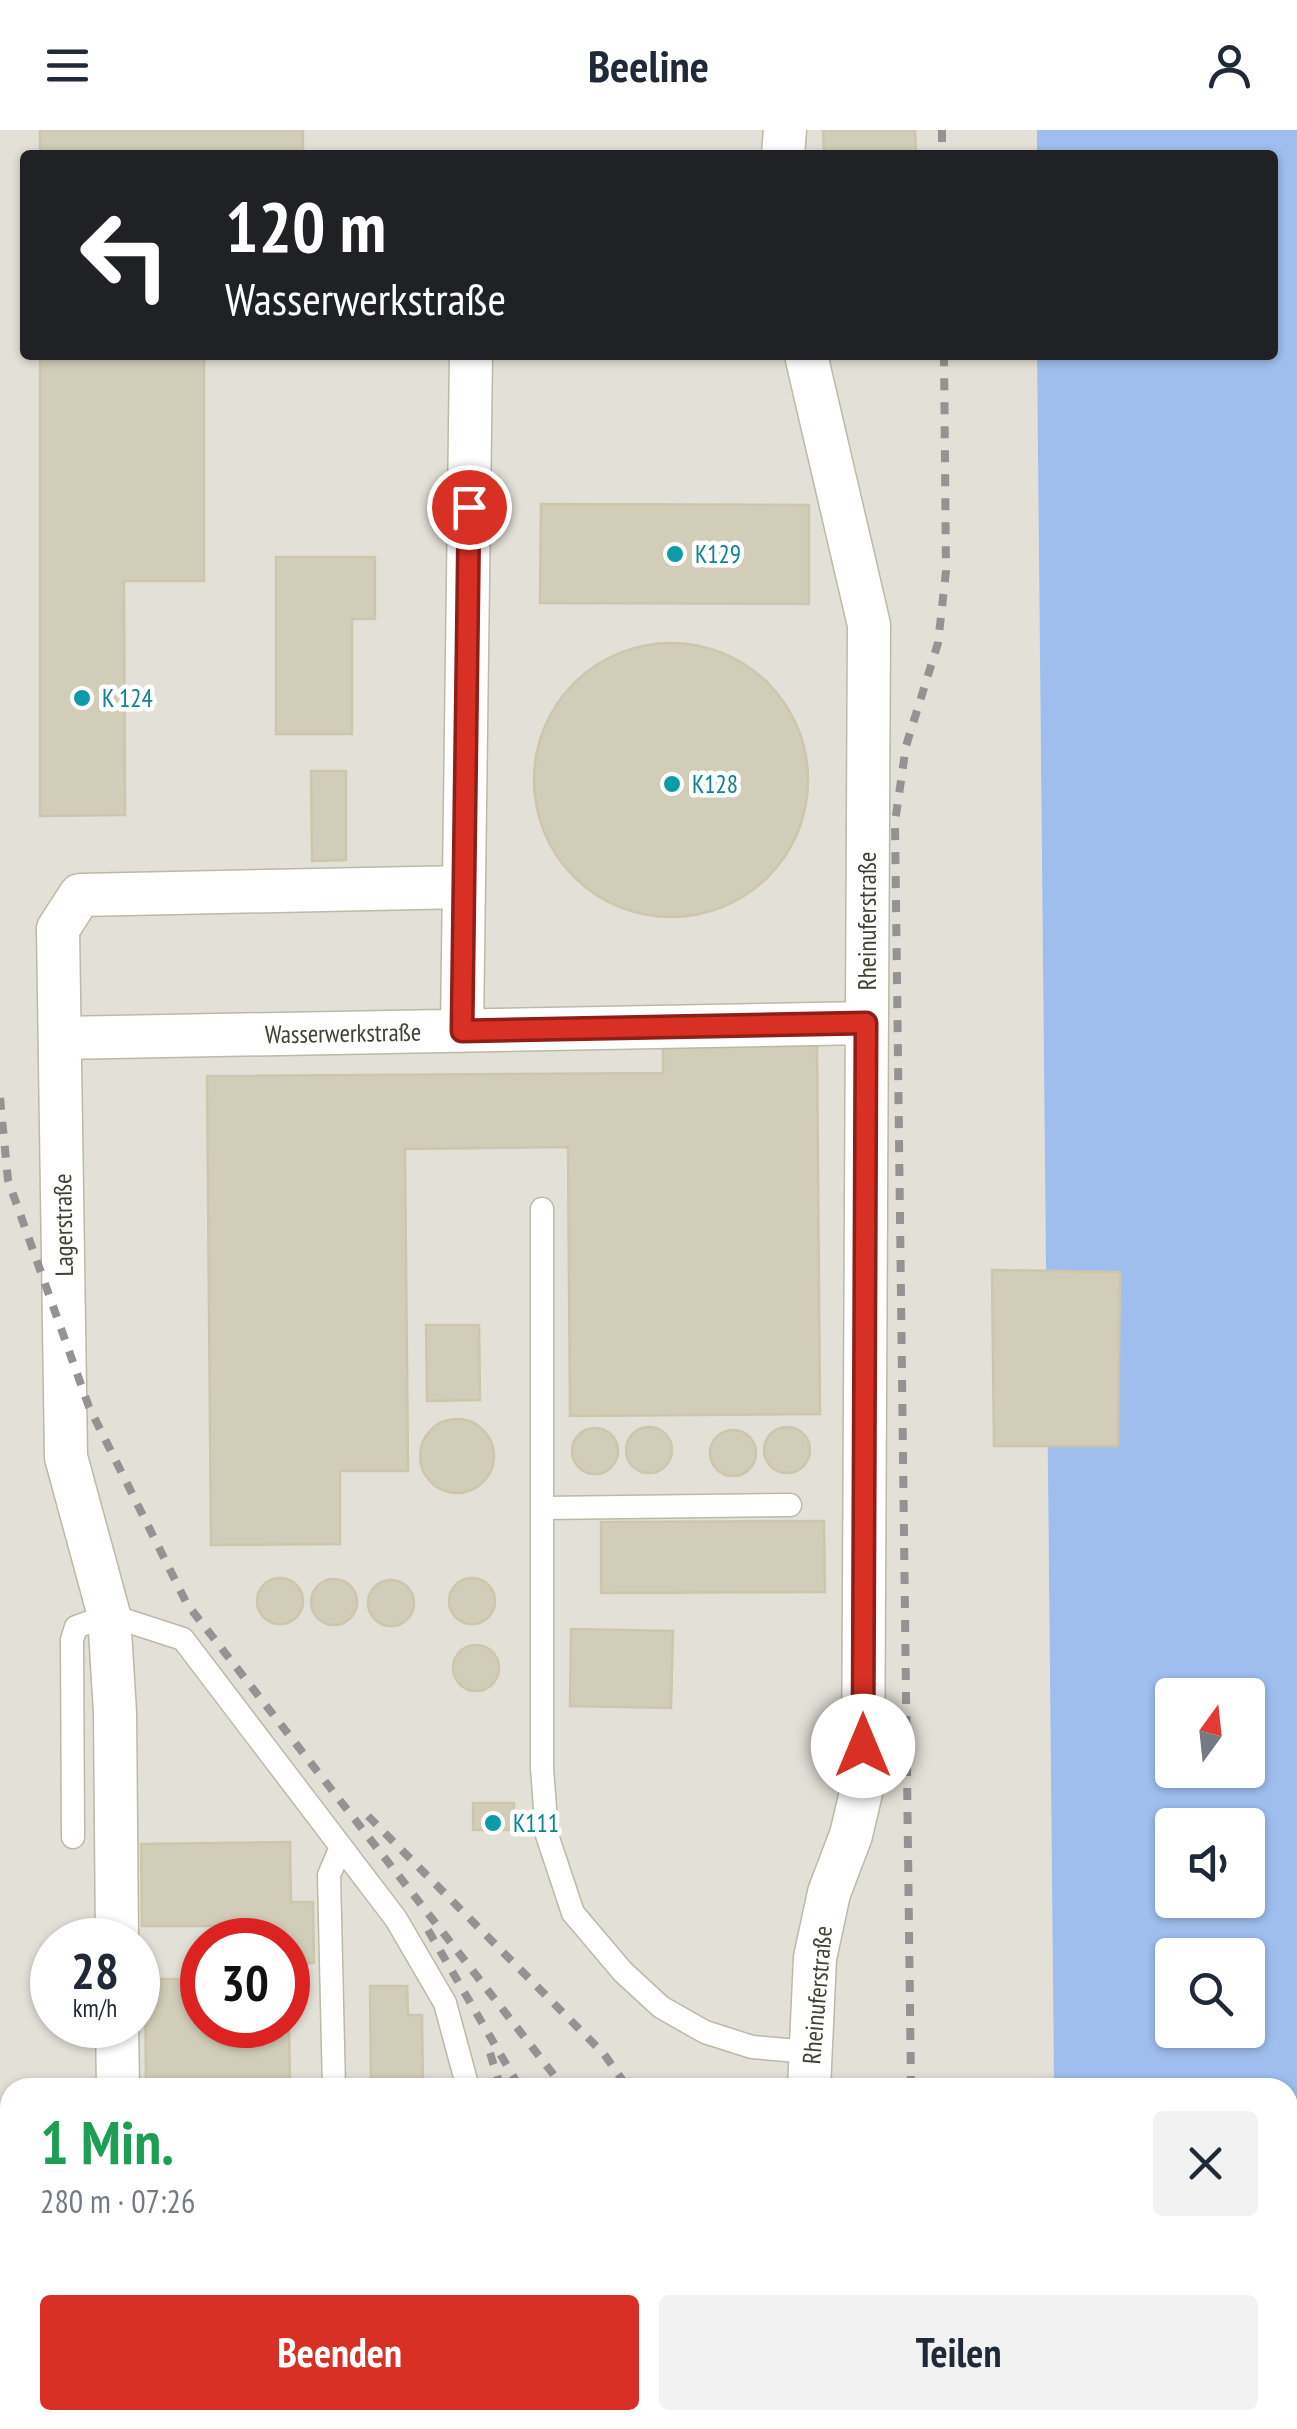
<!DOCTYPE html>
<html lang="de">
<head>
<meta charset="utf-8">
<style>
	:root { --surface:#fff; --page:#f2f2f3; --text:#1f2937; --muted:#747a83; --accent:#d93025 }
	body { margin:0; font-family:"PT Sans Narrow",sans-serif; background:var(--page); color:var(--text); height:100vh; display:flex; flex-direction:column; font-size:38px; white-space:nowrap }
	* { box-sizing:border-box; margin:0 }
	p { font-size:32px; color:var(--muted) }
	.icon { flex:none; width:55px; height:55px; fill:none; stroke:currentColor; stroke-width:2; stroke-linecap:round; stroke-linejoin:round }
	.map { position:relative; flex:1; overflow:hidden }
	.panel { position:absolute; left:0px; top:1948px; width:1298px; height:352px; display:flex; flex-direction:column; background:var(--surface); border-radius:30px 30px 0 0; box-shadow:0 2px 8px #0004 }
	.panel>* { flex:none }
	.guide { position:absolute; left:20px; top:20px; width:1258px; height:210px; border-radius:10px; box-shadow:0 2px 8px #0004; background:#202124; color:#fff; overflow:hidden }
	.needle { width:65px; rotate:15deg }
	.controls { position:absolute; left:1155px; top:1548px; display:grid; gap:20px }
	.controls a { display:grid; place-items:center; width:110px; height:110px; border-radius:10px; background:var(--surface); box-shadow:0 2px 8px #0004; font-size:50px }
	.speed { position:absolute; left:30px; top:1788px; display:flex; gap:20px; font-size:50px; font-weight:700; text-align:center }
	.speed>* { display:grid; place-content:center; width:130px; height:130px; border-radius:50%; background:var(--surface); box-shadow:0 2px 8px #0004; line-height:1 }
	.speed small { font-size:25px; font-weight:400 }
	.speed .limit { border:15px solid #d22; background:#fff; color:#111 }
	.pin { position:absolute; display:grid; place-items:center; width:85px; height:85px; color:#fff; margin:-42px; border:5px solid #fff; border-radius:50%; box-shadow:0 2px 10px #0007 }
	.me { position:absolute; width:110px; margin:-55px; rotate:0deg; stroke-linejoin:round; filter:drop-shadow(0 0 8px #0008) }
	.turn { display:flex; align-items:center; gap:35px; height:210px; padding:0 40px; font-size:45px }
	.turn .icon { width:130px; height:130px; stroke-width:2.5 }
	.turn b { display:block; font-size:70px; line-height:85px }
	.round { display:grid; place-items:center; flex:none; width:105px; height:105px; border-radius:10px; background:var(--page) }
	.headline { display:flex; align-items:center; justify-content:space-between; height:170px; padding:0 40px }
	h1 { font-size:60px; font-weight:700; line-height:75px; color:#1e9e55 }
	.button { display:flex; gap:20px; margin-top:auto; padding:20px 40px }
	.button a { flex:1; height:115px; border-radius:10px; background:var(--accent); color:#fff; font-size:40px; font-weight:700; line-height:115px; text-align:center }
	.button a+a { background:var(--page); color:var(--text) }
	header { display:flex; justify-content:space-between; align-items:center; height:130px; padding:0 40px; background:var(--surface); font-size:45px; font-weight:700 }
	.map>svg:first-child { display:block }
	.industrial { fill:#e3e0d8; fill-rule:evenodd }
	.water { fill:#9fbeee; fill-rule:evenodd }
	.building { fill:#d2cdb8; stroke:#cdc6ac; stroke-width:2.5 }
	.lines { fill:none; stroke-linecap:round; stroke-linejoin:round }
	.service-casing { stroke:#bcb9a6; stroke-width:25 }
	.minor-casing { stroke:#bcb9a6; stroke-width:45 }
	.service { stroke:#fff; stroke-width:22 }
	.minor { stroke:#fff; stroke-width:42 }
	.rail { stroke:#939393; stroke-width:8; stroke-dasharray:12 12; stroke-linecap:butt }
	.route-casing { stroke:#8d1f18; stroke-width:25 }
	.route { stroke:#d93025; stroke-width:18 }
	.culture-dot { fill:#0f9aa8; stroke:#fff; stroke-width:4 }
	.labels { text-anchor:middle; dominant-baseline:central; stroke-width:9; stroke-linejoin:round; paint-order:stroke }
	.culture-label { font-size:25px; fill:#0d838f; stroke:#fff; text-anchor:start }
	.street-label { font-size:25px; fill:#423f33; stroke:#fff }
</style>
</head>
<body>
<header><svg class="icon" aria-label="menu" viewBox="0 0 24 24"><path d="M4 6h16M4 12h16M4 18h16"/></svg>Beeline<svg class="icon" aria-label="person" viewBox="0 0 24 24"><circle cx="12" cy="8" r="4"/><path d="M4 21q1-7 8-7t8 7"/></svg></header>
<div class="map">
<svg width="1297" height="2299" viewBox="0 0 1297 2299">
	<rect width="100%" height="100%" fill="#f1efe3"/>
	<!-- industrial -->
	<path class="industrial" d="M0 0H1037V25H25V225H1037L1054 1957 10 1958V2290H1057L1058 2299H0ZM52 1810H138V1895H52ZM202 1810H288V1895H202Z"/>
	<!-- water -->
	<path class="water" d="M1037 0H1297V2299H1058L1057 2290H1288V1958L1054 1957 1037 225H1272V25H1037ZM1172 1565H1248V1640H1172ZM1172 1695H1248V1770H1172ZM1172 1825H1248V1900H1172Z"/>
	<!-- building -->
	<path class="building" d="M40 0H303V25H40Z
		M823 0H915L916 25H824Z
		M40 225H204V451H124L125 685 40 686Z
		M541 374 809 375V474L540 473Z
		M276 427H375V489H352V604H276Z
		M534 650a137 137 0 1 1 274 0a137 137 0 1 1-274 0Z
		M311 641H346V730L312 731Z
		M817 914 820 1284 570 1286 568 1017 405 1019 408 1341H340V1414L211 1415 207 946 663 943V915Z
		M992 1140 1120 1142 1118 1316H994Z
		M426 1195H479L480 1270 427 1271Z
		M420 1326a37 37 0 1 1 74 0a37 37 0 1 1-74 0Z
		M626 1320a23 23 0 1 1 46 0a23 23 0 1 1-46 0Z
		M764 1320a23 23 0 1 1 46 0a23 23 0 1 1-46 0Z
		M572 1321a23 23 0 1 1 46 0a23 23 0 1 1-46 0Z
		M710 1323a23 23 0 1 1 46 0a23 23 0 1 1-46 0Z
		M824 1391 825 1462 601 1463V1392Z
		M449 1471a23 23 0 1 1 46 0a23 23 0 1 1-46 0Z
		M257 1471a23 23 0 1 1 46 0a23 23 0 1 1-46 0Z
		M311 1472a23 23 0 1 1 46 0a23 23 0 1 1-46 0Z
		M368 1473a23 23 0 1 1 46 0a23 23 0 1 1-46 0Z
		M571 1499 673 1501 671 1578 570 1576Z
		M453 1538a23 23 0 1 1 46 0a23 23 0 1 1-46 0Z
		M473 1673H514V1700H473Z
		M290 1712 291 1772H313L314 1833 288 1834V1810H236V1796H142L141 1714Z
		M288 1836 290 1958H146L145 1849H202V1895H288Z
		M370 1856H407L408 1885H422L423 1958H371Z
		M148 2290H288V2299H148Z
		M384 2290H519V2299H384Z
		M519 2290H566V2299H519Z"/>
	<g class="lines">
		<!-- service casing -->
		<g class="service-casing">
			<path id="service" d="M542 1079V1638L547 1705 573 1783 623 1842 661 1877 705 1902 752 1917 809 1922
				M544 1378 790 1375
				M73 1707 72 1510 76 1497 109 1485 183 1509 396 1789 445 1873 468 1958
				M334 1958 329 1745 341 1717
				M337 2299 339 2290"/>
		</g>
		<!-- minor casing -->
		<g class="minor-casing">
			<path id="minor" d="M783 25 785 0
				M806 225 869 495 863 1654 851 1705 829 1763 815 1828 809 1958
				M462 901 471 225
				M61 908 866 893
				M117 1810 115 1582 109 1485 66 1327 58 799 80 765 464 757
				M117 1895 118 1958
				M814 2290V2299
				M119 2299V2290"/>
		</g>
		<!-- service -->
		<use href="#service" class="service"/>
		<!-- minor -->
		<use href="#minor" class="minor"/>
		<!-- rail -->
		<path class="rail" d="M942 0V25
			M0 968 8 1050 89 1277 187 1474 564 1958
			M368 1686 604 1924 628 1958
			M428 1800 520 1958
			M490 1923 501 1958
			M911 1958 895 692 906 616 938 513 946 441 944 225
			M615 2290V2299
			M684 2290 687 2299
			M725 2290 727 2299
			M808 2290 811 2299
			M918 2290 919 2299
			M887 2299 888 2290"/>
	</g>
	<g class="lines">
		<!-- route casing -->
		<g class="route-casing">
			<path id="route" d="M469 377 462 901 866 893 863 1616"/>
		</g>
		<!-- route -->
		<use href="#route" class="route"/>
	</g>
	<!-- markers -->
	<g class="culture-dot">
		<circle cx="675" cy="424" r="10"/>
		<circle cx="82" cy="568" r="10"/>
		<circle cx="672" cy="654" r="10"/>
		<circle cx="493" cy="1693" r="10"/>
	</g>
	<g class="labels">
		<!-- culture labels -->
		<g class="culture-label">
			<text x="695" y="424">K129</text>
			<text x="102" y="568">K 124</text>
			<text x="692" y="654">K128</text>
			<text x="513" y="1693">K111</text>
		</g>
		<!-- street labels -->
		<g class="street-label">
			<text transform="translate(867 791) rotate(-90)">Rheinuferstraße</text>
			<text transform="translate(343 903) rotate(-1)">Wasserwerkstraße</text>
			<text transform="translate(63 1095) rotate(-91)">Lagerstraße</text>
			<text transform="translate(817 1865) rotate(-85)">Rheinuferstraße</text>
		</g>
	</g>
</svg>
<div class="controls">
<a><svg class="needle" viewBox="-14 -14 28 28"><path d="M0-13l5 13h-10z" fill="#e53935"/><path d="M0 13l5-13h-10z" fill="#747a83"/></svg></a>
<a><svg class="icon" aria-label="sound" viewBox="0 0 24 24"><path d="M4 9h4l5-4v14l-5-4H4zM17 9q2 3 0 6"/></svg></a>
<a><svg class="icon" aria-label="search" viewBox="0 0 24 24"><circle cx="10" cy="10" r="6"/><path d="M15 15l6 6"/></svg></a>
</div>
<div class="speed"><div>28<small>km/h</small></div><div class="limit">30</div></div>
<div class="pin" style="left:469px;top:377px;background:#d93025"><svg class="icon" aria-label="arrive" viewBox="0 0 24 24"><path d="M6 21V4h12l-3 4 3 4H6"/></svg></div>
<svg class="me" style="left:863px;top:1616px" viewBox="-20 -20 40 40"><circle r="19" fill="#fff"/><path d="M0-13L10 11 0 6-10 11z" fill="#d93025"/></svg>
<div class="guide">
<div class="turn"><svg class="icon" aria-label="left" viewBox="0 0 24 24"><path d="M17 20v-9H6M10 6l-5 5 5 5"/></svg><div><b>120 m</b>Wasserwerkstraße</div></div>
</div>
<section class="panel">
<div class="headline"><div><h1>1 Min.</h1><p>280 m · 07:26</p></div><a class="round"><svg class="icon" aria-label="close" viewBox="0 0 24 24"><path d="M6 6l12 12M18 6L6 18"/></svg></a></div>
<div class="button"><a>Beenden</a><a>Teilen</a></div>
</section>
</div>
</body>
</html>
